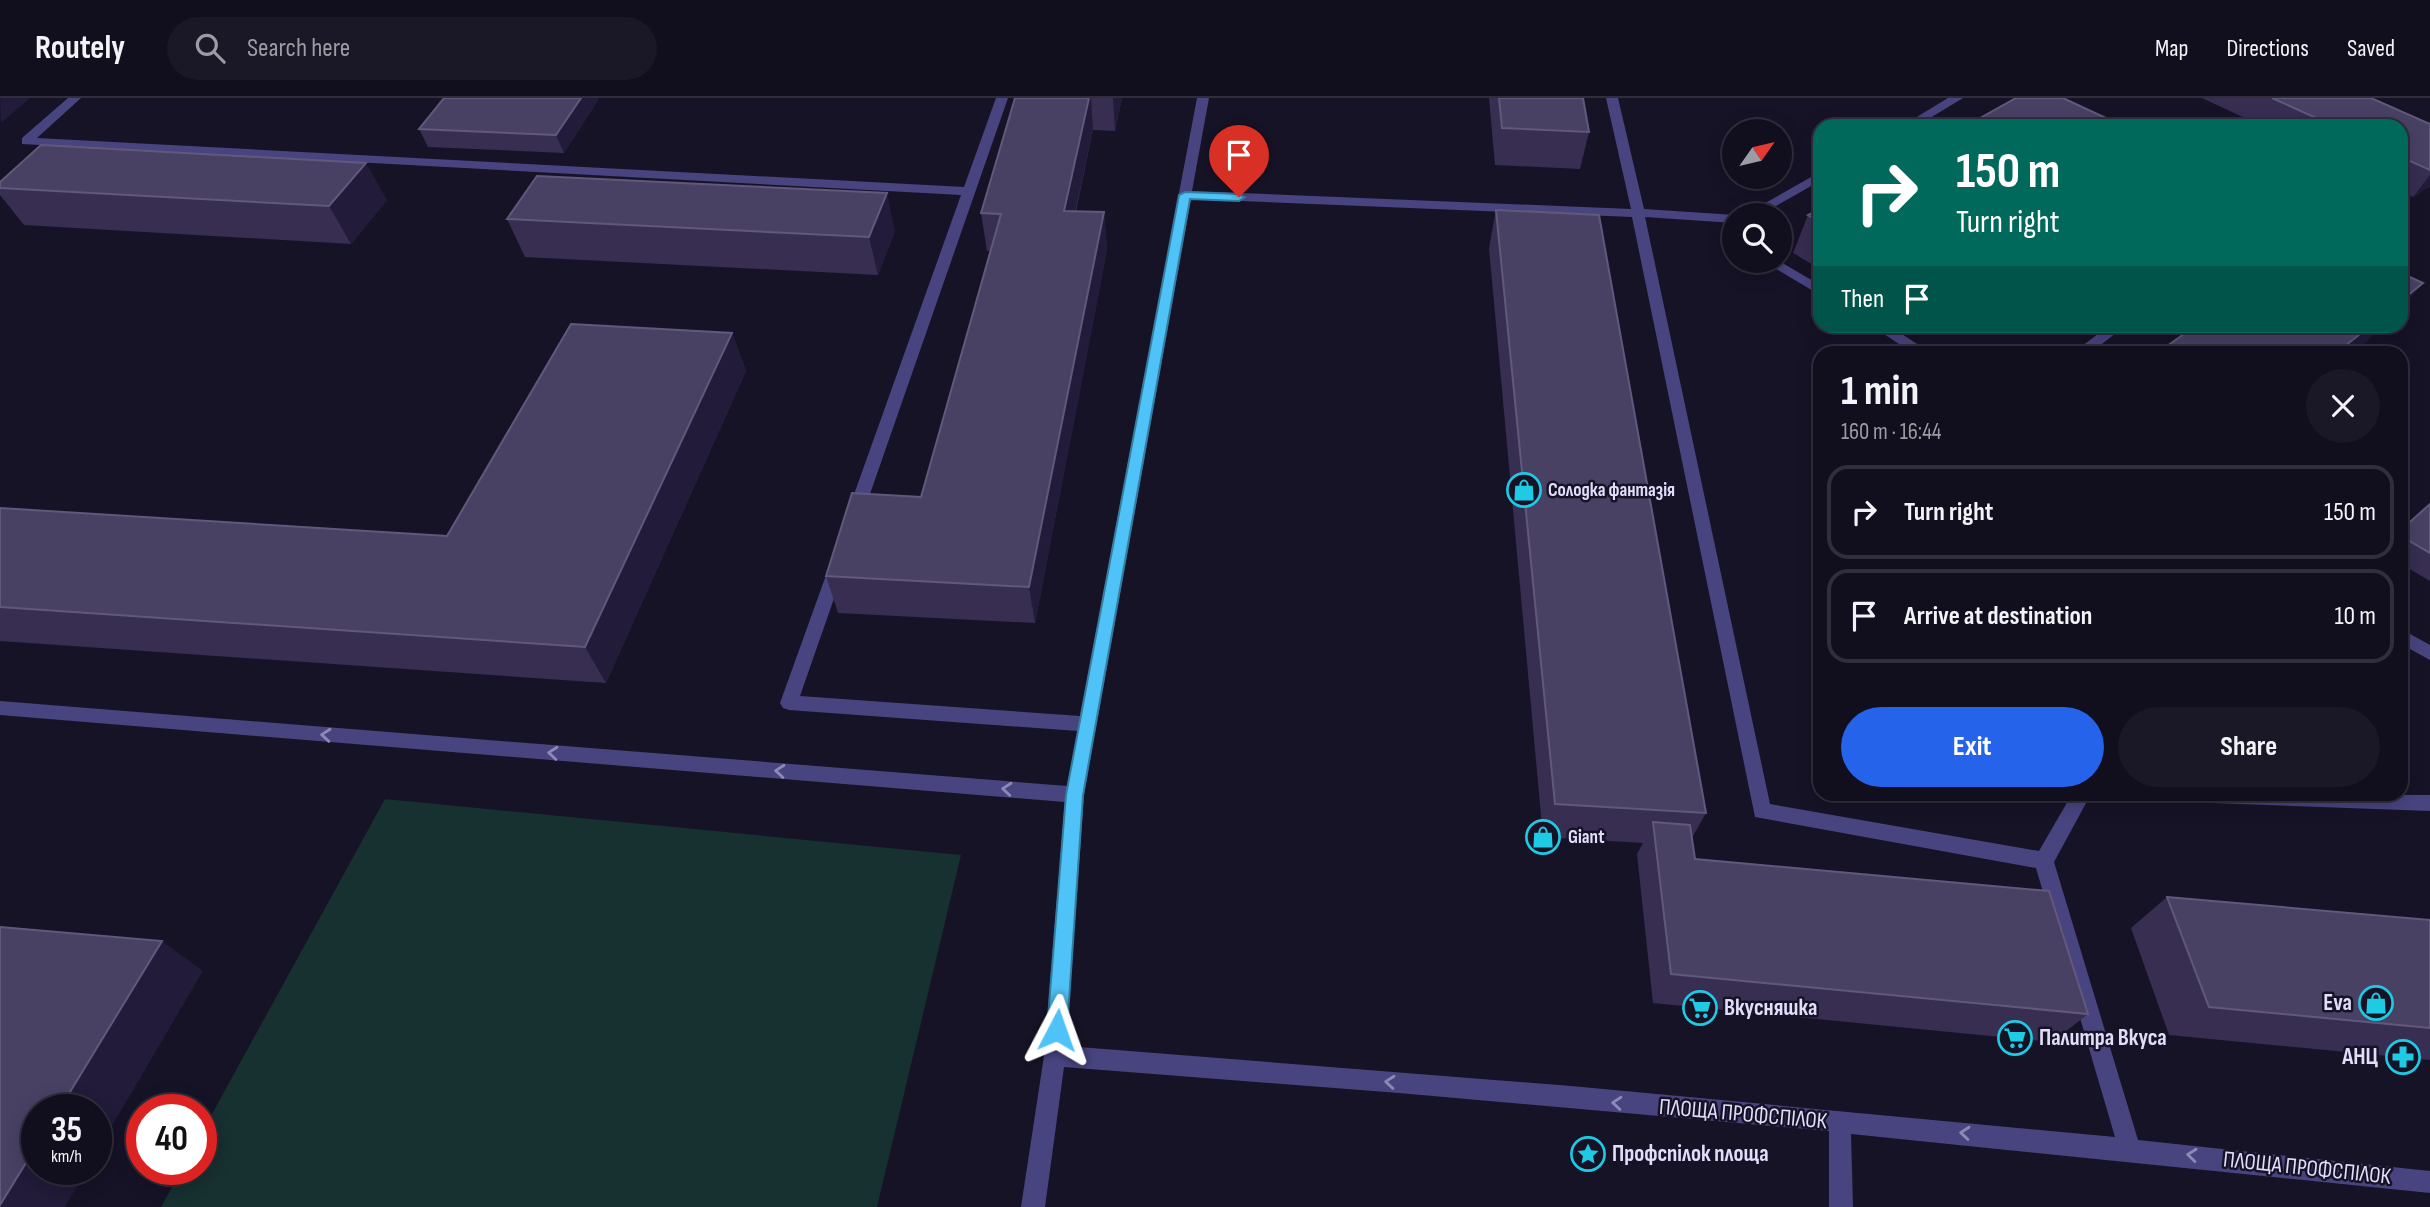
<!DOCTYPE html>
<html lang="en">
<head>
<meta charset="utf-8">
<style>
	:root { --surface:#110e1d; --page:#1a1726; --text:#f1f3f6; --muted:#9c9ca4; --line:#302e3b; --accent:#2563eb }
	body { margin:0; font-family:"Sofia Sans Condensed",sans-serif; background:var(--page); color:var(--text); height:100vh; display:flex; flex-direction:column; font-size:26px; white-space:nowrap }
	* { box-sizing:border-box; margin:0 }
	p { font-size:23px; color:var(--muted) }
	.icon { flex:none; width:38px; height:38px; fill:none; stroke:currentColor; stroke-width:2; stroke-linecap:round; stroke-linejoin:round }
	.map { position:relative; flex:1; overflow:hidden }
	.panel { position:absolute; left:1813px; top:248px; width:595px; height:455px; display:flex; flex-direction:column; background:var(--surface); border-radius:21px; box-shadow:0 4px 18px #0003,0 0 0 2px var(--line) }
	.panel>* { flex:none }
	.banner { position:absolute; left:1813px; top:21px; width:595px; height:214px; border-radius:21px; box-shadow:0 4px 18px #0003,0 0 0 2px var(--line); background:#00695c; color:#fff; overflow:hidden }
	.needle { width:46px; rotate:56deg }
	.tools { position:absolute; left:1722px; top:21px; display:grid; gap:14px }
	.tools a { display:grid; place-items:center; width:70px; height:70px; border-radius:50%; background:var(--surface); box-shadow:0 4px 18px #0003,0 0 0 2px var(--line); font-size:35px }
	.speed { position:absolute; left:21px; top:996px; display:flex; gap:14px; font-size:35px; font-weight:700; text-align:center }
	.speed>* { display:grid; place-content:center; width:91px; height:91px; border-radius:50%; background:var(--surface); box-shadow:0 4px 18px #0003,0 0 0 2px var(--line); line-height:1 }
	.speed small { font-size:18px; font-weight:400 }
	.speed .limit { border:10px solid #d22; background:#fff; color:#111 }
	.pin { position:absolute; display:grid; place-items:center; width:60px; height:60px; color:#fff; margin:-72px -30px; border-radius:50% 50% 50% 0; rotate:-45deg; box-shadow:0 0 7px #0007 }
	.pin .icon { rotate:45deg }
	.me { position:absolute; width:77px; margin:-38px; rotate:4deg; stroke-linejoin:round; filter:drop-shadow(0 0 5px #0008) }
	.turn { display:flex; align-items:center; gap:24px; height:147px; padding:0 28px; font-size:32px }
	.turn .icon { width:91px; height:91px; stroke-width:2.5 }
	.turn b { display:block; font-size:49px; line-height:60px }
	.then { display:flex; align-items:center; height:66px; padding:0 28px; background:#0003; gap:14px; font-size:26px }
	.round { display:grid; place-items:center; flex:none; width:74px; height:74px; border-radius:37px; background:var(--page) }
	.headline { display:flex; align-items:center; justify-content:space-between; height:119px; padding:0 28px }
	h1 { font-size:42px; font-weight:700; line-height:52px }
	.button { display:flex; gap:14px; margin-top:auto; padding:14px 28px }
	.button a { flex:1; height:80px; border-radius:42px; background:var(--accent); color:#fff; font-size:28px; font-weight:700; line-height:80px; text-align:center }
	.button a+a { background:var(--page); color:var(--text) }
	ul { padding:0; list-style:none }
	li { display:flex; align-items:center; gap:21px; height:94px; margin:0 14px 10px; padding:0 14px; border:4px solid var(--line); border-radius:21px }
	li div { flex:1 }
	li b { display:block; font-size:26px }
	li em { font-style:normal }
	header { display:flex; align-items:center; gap:42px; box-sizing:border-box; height:98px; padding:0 35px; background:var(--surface); border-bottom:2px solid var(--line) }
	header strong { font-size:33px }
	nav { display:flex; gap:38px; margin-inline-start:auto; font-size:24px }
	.search { width:490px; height:63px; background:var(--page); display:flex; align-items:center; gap:18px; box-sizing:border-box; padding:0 24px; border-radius:38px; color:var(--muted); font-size:26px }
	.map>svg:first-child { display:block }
	.green { fill:#173030 }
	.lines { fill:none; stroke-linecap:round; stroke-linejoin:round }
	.minor { fill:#484480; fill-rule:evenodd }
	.wall { fill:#372e52 }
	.shaded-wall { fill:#221b39 }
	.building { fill:#494164; stroke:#61597c; stroke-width:2 }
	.oneway { stroke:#8d89b7 }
	.route { fill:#4fc3f7; stroke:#337fa1; stroke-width:2 }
	.labels { text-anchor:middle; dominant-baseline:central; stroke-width:5; stroke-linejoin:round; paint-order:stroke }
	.poi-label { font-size:19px; font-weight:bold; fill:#e1ddfb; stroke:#171327; text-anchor:start }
	.near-poi-label { font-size:23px; font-weight:bold; fill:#e1ddfb; stroke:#171327; text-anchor:start }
	.near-street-label { font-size:23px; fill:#e1ddfb; stroke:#171327 }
</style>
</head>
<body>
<header>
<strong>Routely</strong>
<div class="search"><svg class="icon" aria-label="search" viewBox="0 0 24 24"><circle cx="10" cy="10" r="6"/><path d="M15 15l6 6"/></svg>Search here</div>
<nav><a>Map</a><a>Directions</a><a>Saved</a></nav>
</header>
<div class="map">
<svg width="2430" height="1109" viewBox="0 0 2430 1109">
	<rect width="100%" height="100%" fill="#171327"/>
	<!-- green -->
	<path class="green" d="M385 701 961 757 877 1109H161L182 1071H201V1036Z"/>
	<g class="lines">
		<!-- minor -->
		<path class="minor" d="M68 0H81L37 40 964 89 996 0H1008L863 416 855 422 847 416 961 97 22 46V40Z
			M1197 0H1209L1192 93 1631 111 1606 0H1618L1644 111 1735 117 1734 125 1645 119 1770 706 2039 753 2072 696H2091L2054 764 2138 1042 2430 1073V1095L1851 1036 1853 1109H1829V1033L1399 995 1064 969 1045 1109H1021L1044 958 1065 704 0 617V603L1067 688 1078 633 789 612 783 610 780 605 829 469 837 463 845 469 800 598 1080 618ZM1191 101 1632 119 1755 719 2036 770 2115 1039 1571 988 1066 948 1084 697Z
			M1948 0H1963L1917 28H1902Z
			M1820 74V83L1760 117H1744Z
			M1763 163H1779L1820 187V197Z
			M1872 228H1889L1933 256H1914Z
			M2109 228H2125L2089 256H2071Z
			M2401 531 2430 547V562L2401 546Z
			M2178 696 2430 697V713L2187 704 2180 702Z"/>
	</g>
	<!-- wall -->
	<path class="wall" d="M444 0H598V2L564 55 428 49 419 31Z
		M1015 0H1122L1115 33 1093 32 1076 113 1104 114 1107 152 1035 525 838 515 826 478 921 399 990 153H987L981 115Z
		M1489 0H1583L1589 34 1580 71 1495 67Z
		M2202 0H2371L2430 26V88L2413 99 2401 93V28H2262Z
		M0 84 387 102 351 146 24 127 0 97Z
		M1820 111V171L1793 155 1808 117Z
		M1496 112 1706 715 1692 740 1695 761 2088 916 2052 944 1653 905 1637 756 1643 745 1543 739 1489 150Z
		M507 121 895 133 878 177 525 159Z
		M732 235 746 273 606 585 0 543V410L447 438Z
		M2430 406V483L2401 466V432Z
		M2167 799 2430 822V962L2169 937 2131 830Z"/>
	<!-- shaded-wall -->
	<path class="shaded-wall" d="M0 0H30L1 25Z
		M581 0H598V2L564 55 556 37Z
		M1089 0H1091L1093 32 1067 150 1064 113Z
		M1113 0H1122L1115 33Z
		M366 65 387 102 351 146 329 108Z
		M2430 77V88L2413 99Z
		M887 95 895 133 878 177 869 139Z
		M1104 114 1107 152 1035 525 1029 489Z
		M2423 185 2401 211V203Z
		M2370 228H2385L2351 256H2335Z
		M732 235 746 273 606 585 585 549Z
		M162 843 203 873 96 1055V1012H59Z
		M37 1047V1071H87L65 1109H0V1107Z"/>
	<!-- building -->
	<path class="building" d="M444 0H581L556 37 419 31Z
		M1015 0H1089L1064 113 1104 114 1029 489 826 478 852 395 921 399 1001 116 981 115Z
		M1499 0H1583L1589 34 1502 30Z
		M2016 0H2063L2123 28H1966Z
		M2272 0H2371L2430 26V72L2401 59V28H2334Z
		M41 47 366 65 329 108 0 90V84Z
		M537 78 887 95 869 139 507 121Z
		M1820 111V124L1808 117Z
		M1496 112 1599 117 1706 715 1555 706Z
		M2401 175 2423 185 2401 203Z
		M571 226 732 235 585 549 0 509V410L447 438Z
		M2195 228H2370L2335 256H2156Z
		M2430 406V455L2401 438V432Z
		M1653 724 1690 727 1695 761 2049 793 2088 916 1671 876Z
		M2167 799 2430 822V930L2209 909Z
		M0 829 162 843 59 1012H37V1047L0 1107Z"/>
	<!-- one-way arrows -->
	<defs><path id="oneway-chevron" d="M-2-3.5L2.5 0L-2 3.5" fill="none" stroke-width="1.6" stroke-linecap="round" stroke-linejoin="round" transform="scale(1.75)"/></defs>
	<g class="oneway">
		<use href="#oneway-chevron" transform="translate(326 637) rotate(-175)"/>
		<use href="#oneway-chevron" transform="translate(553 655) rotate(-175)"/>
		<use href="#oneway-chevron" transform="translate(780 673) rotate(-175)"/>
		<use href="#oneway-chevron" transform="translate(1007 691) rotate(-175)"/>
		<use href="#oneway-chevron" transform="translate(1390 984) rotate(-175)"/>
		<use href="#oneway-chevron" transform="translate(1617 1005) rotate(-175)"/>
		<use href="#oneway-chevron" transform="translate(1965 1035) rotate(-175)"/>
		<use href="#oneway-chevron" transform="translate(2192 1057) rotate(-174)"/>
	</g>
	<!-- route -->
	<path class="route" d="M1185 94 1239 96 1245 99 1239 103 1190 101 1083 697 1067 932 1064 939 1057 941 1050 939 1047 932 1066 697 1179 97Z"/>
	<!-- icons -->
	<defs>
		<g id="shop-ring" transform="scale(1.75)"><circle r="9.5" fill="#171327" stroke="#1fcae4" stroke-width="1.5"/><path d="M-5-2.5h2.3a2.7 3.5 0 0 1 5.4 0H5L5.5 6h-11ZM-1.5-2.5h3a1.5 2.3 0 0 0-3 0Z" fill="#1fcae4"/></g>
		<g id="supermarket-ring" transform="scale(1.75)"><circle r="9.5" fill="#171327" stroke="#1fcae4" stroke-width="1.5"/><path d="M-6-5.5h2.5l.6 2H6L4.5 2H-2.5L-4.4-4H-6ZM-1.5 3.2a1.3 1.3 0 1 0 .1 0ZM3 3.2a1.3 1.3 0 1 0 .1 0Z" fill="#1fcae4"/></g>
		<g id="pharmacy-ring" transform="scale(1.75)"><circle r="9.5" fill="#171327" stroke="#1fcae4" stroke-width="1.5"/><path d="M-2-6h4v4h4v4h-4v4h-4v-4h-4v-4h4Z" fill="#1fcae4"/></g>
		<g id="sight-ring" transform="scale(1.75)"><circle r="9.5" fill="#171327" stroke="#1fcae4" stroke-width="1.5"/><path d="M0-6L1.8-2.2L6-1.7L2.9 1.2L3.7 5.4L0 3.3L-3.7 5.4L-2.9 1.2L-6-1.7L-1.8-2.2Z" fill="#1fcae4"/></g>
	</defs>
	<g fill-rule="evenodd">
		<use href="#shop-ring" x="1524" y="392"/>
		<use href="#shop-ring" x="1543" y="739"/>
		<use href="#shop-ring" x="2376" y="905"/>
		<use href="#supermarket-ring" x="1700" y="910"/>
		<use href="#supermarket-ring" x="2015" y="940"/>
		<use href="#pharmacy-ring" x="2403" y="959"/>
		<use href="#sight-ring" x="1588" y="1056"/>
	</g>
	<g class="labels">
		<!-- poi labels -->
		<g class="poi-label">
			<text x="1548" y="392">Солодка фантазія</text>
			<text x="1568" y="739">Giant</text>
		</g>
		<!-- near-poi labels -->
		<g class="near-poi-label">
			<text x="2352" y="905" text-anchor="end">Eva</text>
			<text x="1724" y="910">Вкусняшка</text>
			<text x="2039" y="940">Палитра Вкуса</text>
			<text x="2378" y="959" text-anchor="end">АНЦ</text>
			<text x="1612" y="1056">Профспілок площа</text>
		</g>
		<!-- near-street labels -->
		<g class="near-street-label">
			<text transform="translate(1743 1016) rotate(5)">ПЛОЩА ПРОФСПІЛОК</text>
			<text transform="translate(2307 1070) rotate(6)">ПЛОЩА ПРОФСПІЛОК</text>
		</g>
	</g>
</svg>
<div class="tools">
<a><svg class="needle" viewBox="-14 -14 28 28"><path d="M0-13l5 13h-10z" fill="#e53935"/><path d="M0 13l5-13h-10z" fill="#9c9ca4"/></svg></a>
<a><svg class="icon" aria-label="search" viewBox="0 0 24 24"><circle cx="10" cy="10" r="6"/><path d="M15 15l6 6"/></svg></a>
</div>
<div class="speed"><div>35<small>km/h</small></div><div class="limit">40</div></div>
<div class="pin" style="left:1239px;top:99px;background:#d93025"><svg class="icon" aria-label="arrive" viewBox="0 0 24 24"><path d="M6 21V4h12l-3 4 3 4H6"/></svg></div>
<svg class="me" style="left:1057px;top:932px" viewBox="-20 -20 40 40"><path d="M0-17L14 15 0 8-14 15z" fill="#4fc3f7" stroke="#fff" stroke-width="4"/></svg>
<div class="banner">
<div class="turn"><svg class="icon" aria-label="right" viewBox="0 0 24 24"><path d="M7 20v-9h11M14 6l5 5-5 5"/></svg><div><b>150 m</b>Turn right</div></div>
<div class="then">Then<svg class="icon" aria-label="arrive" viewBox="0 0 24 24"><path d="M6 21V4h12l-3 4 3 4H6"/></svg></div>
</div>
<section class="panel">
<div class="headline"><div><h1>1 min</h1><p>160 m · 16:44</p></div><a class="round"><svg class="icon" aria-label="close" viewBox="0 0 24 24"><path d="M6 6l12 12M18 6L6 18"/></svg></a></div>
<ul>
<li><svg class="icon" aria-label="right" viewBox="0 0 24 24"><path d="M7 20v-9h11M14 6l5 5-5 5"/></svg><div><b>Turn right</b></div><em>150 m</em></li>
<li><svg class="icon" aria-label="arrive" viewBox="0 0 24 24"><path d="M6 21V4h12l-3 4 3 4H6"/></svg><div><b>Arrive at destination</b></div><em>10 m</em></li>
</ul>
<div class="button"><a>Exit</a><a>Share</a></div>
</section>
</div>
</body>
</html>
